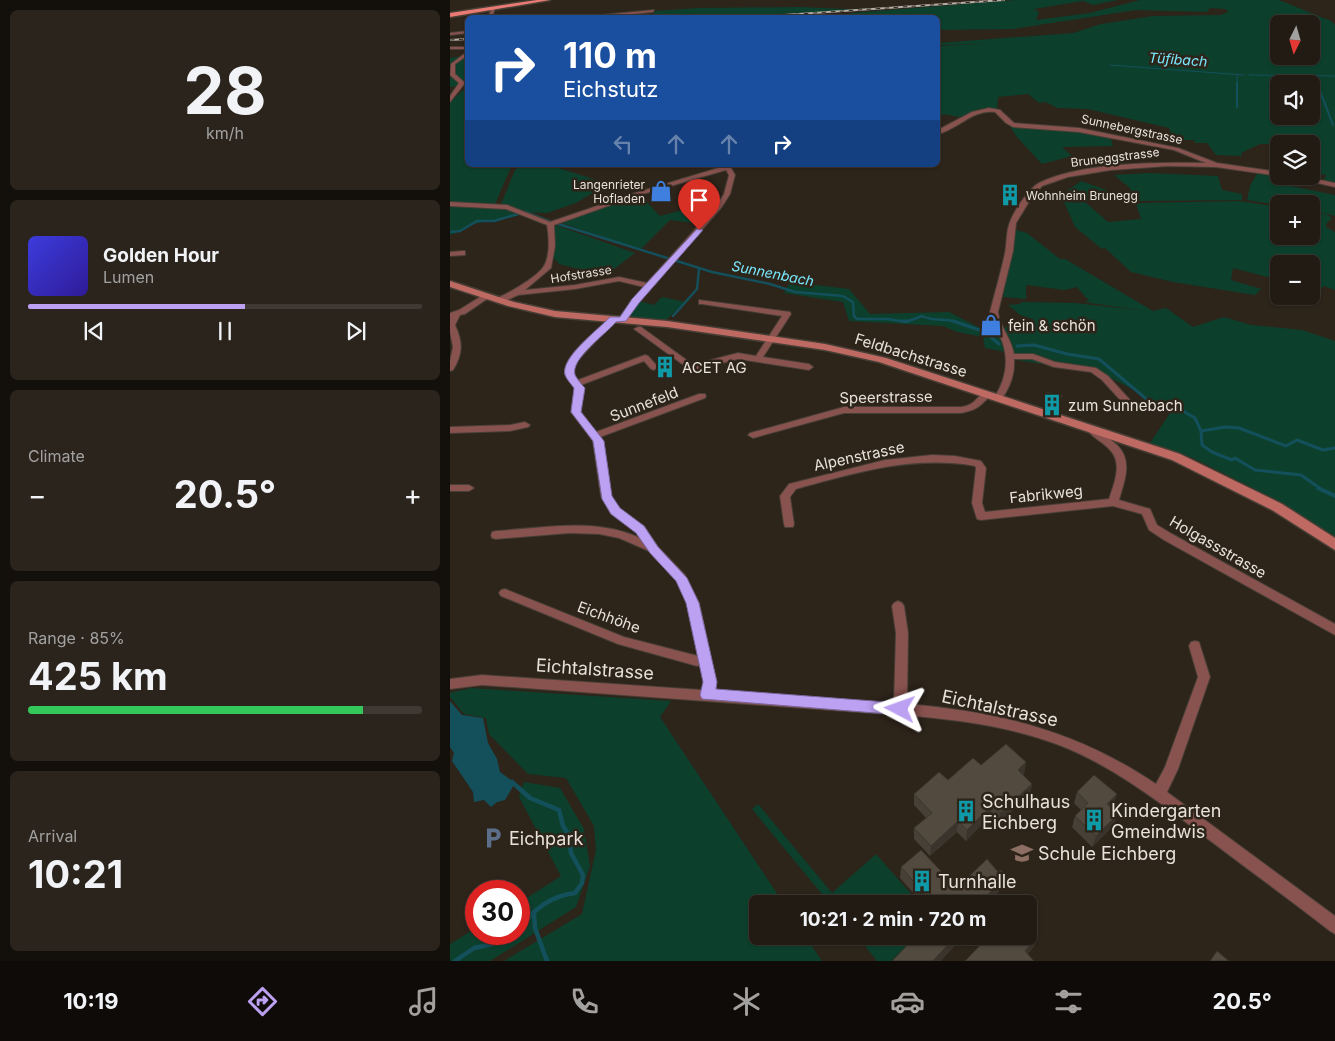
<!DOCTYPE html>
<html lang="en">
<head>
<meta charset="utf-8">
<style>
  :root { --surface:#221b14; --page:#2a241d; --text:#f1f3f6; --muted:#a2a1a0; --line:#3f3934; --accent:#bca0f2 }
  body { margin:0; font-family:Inter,sans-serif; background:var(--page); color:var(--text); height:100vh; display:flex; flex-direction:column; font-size:19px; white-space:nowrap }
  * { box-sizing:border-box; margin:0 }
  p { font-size:16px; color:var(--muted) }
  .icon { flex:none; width:28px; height:28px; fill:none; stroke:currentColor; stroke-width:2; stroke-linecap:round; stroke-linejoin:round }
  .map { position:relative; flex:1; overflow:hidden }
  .details { display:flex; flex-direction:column; gap:10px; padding:10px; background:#130f0b; width:450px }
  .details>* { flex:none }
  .banner { position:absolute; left:15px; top:15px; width:475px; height:152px; border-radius:8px; box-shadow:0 1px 4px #0004,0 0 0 1px var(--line); background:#1a4fa0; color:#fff; overflow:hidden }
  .needle { width:32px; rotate:185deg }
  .controls { position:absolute; left:820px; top:15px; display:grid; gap:10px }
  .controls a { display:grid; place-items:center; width:50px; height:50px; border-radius:8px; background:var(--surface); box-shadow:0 1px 4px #0004,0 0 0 1px var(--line); font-size:25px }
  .speed { position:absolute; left:15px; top:880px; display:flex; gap:10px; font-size:25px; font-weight:700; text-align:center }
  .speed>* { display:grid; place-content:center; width:65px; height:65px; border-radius:50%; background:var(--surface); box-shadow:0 1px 4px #0004,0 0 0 1px var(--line); line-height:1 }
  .speed .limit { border:8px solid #d22; background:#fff; color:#111 }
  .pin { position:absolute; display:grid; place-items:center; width:42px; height:42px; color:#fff; margin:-51px -21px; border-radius:50% 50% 50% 0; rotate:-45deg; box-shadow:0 0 5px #0007 }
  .pin .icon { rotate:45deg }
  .me { position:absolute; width:55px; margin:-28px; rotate:274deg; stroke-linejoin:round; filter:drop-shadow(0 0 4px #0008) }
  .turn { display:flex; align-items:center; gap:18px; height:105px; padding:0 15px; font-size:22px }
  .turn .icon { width:65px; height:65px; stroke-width:2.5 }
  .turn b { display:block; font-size:35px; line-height:42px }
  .lanes { display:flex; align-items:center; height:48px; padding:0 15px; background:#0003; justify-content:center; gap:25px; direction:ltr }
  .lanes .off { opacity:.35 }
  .big { font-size:38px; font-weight:700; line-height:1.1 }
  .details .card { flex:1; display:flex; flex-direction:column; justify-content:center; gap:8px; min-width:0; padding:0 18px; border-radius:8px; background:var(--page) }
  .details .dial { align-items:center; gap:0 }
  .dial b { font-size:65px; line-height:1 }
  .song { display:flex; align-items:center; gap:15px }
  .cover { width:60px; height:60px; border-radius:8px; background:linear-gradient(135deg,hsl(240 70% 55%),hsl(250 70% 35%)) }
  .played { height:5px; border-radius:2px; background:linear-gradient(90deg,var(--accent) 55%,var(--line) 55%) }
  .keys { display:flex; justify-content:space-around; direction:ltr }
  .heat { display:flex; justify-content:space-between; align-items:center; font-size:28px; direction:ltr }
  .charge { height:8px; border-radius:4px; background:linear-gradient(90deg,#34c759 85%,var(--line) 0) }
  .trip { position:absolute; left:299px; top:895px; width:288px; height:50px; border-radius:8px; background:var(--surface); box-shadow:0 1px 4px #0004,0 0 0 1px var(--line); font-weight:700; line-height:50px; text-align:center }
  .menu { display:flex; height:80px; justify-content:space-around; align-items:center; background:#0e0b08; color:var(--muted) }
  .menu .icon { width:35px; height:35px }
  .menu .on { color:var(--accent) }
  .menu b { font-size:22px; color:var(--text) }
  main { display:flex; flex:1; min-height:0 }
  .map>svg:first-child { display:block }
  .green { fill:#0c402d; fill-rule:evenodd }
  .water { fill:#13505b }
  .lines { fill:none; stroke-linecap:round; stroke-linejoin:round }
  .stream-far5 { stroke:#13505b; stroke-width:1 }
  .stream-far4 { stroke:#13505b; stroke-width:2 }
  .stream-far3 { stroke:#13505b; stroke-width:2.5 }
  .stream-far2 { stroke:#13505b; stroke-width:3 }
  .stream-far1 { stroke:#13505b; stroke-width:4 }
  .stream { stroke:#13505b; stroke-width:4.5 }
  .street-casing { stroke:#473f35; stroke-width:2 }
  .secondary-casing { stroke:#473f35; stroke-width:3 }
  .primary-casing { stroke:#473f35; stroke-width:3 }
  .street { fill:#88524e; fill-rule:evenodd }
  .secondary { fill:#bf6963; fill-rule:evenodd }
  .primary { fill:#ea7b74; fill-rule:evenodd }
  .rail-casing { stroke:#b8b1aa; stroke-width:2 }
  .rail { stroke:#2d241a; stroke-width:1; stroke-dasharray:4.5; stroke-linecap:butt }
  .wall { fill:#474036 }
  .shaded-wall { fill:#3a342c }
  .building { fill:#534a3f; stroke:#3a342c }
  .route { fill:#bca0f2; stroke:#7a689d }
  .labels { text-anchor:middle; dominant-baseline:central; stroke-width:5; stroke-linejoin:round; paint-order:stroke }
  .far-street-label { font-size:12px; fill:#e8e2db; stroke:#2d241a }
  .far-poi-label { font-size:12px; fill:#e8e2db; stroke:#2d241a; text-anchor:end }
  .far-water-label { font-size:14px; font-style:italic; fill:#78e8fd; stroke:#2d241a }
  .poi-label { font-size:15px; fill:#e8e2db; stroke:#2d241a; text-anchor:start }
  .street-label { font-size:15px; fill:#e8e2db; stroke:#2d241a }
  .near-street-label { font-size:18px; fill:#e8e2db; stroke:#2d241a }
  .near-poi-label { font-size:18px; fill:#e8e2db; stroke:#2d241a; text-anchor:start }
</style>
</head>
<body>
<main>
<section class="details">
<div class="card dial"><b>28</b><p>km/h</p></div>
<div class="card">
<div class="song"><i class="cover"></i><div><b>Golden Hour</b><p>Lumen</p></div></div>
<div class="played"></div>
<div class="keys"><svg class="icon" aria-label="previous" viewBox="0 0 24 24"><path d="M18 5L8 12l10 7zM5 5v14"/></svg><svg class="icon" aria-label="pause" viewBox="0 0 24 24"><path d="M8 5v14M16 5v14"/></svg><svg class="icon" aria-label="next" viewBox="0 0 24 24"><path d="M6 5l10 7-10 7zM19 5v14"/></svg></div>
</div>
<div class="card"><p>Climate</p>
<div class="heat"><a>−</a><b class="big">20.5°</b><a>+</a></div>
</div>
<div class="card"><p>Range · 85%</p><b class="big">425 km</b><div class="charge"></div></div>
<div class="card"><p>Arrival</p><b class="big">10:21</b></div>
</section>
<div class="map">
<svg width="885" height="961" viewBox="0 0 885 961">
  <rect width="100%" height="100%" fill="#2d241a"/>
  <g class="green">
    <path d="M566,0H668L643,5L633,1L584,9L589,12L586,20L640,13L690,0H829L881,21L885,25V185L873,182L876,175L861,172V144H810L791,153L792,156L766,155L757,143H745L744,140H724L719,128L638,109L607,108L596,102L589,103L578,94L548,97L547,110L534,111L515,118L493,114L488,120V46L536,44L488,45V43L623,33L651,24L703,16L771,15L778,12L776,9L760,8L757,12L686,10L563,29L488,30V18H393L401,13ZM829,24H861V56H829ZM829,84H861V116H829Z"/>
    <polygon points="350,7 415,10 266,17 178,17 203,15 205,11 249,8"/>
    <polygon points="12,56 17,57 17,85 0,87 0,58"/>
    <polygon points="17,87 17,146 14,148 17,149 18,165 62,165 45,204 0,203 0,102"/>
    <polygon points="558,123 607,127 660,136 663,146 612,147 622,156 592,164 566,136"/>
    <polygon points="72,165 99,165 168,187 144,192 126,203 97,213 76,212 53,205 51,204 65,170"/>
    <polygon points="808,172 832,176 830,184 885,195 885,216 861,210 861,204 829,205 797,200 800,186"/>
    <polygon points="699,173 768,176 772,190 792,194 792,200 684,201 680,188 664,175"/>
    <polygon points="631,181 659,191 635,202 658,222 691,219 686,204 689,203 790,201 829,207 829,236 861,236 861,212 876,214 882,218 876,224 876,227 885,232 885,290 874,286 869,291 861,289 861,264 829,264 829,280 783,268 781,280 811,289 805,295 723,282 681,272 655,248 652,249 625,227 615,204 606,199"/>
    <polygon points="190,195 210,216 240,208 255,220 252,224 220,220 190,250 109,222"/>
    <path d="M0,204L47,207L68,212L70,215C54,220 37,220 22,225C14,228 9,233 0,235Z"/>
    <polygon points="105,225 185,253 155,276 109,264 104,258"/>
    <polygon points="566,230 577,233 610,259 615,259 703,311 716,308 743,327 774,317 801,325 852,330 885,341 885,536 827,500 743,458 700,443 722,410 655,375 561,359 551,330 559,325 579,328 583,319 570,315 558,305 570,304 571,302 625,303 696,311 633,302 639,301 627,287 615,290 576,285 576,299 553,297"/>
    <polygon points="340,282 399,289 420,314 499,312 532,329 547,330 556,352 535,348 533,337 507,332 493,326 399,321 393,302 334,293"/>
    <polygon points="212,297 235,302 215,321 183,317 180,314 189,301 204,305"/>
    <polygon points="21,688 221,701 210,717 334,904 308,904 308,936 355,936 372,961 54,961 132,914 146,850 144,826 116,778 78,774 39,734 36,718 14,714 0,697 0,693"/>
    <polygon points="74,782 110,788 134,829 140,866 126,907 40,961 0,961 0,944 26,928 26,934 69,934 69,903 111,876 69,797"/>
    <polygon points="308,804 382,893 426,854 470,904 380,904 302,809"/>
    <polygon points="407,936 467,936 441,961 427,961"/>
  </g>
  <polygon class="water" points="0,701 12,715 33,718 38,743 47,759 50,772 65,783 55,800 47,802 41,807 34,800 24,802 23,792 2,761 4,753 0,747"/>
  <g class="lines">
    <g class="stream-far5">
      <polyline points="660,65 794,75"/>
      <polyline points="787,74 787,84"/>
      <polyline points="799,75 885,76"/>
      <polyline points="865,77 868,84"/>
    </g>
    <g class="stream-far4">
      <polyline points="787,83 787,107"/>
      <polyline points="867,83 883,125"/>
    </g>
    <g class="stream-far3">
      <polyline points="76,212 101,222"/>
      <path d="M105,223L262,272L320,284L345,292L393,296L403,302L404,316L407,319H438L456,322L472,316C484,322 494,318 507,322"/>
      <polyline points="0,232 10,231 27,221 44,221 71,213"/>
      <polyline points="223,316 247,289 249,269"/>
    </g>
    <g class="stream-far2">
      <polyline points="450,321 459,321"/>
      <polyline points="503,321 535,332 549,344"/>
      <polyline points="567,346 584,345 617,354 649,359 701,403 726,407 745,418 751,431 752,445 762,452 782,460 785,458 805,470 851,475 871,489"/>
      <polyline points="751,431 775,427 789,428 836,446 847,440 873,450 885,448"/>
    </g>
    <polyline class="stream-far1" points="868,488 885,496"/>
    <g class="stream">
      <path d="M62,782L80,798L109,810L113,826L119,835L121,853L133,875L132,883L125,893C101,896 82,910 69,930"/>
      <polyline points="84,914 85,928 97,961"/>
      <polyline points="5,961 24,948 61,940 67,934"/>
    </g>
    <g class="street-casing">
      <g id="street">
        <polygon points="42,7 45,8 42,18 38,18"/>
        <polygon points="204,10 203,12 142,18 119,18"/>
        <polygon points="18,31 18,33 0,35 0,33"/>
        <rect x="0" y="47" width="18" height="2"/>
        <polygon points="18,51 18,55 5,64 5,74 15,83 0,102 0,96 9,83 0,75 1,64"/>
        <path d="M539,108L550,110L564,123L629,128L728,148L767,163L829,172V176L766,167L718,166L661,170L618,177L592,186L582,197L566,223L563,251L548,312C549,325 561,338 564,354H583L605,362L646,368L658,376L680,400L682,402L680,404H674L652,380L641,372L604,367L582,359H564C565,375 560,387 551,400H545L544,398C557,378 560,356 549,334C546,326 540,321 540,312C545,292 551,272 555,253C557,243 556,231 560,222C564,211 579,188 589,183C631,162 709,162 756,163L724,150L629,132L563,127L556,123L545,112C523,109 508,129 488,134V130L522,112Z"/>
        <path d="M288,165L281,168L285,175L280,194L271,208L188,303L175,321H172L168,319L194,287L169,281L125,289L68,295L53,302H47V298C59,293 90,276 95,264C100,253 99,237 97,225L56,209L0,206V202L57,205L100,222L182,194L275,166ZM276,170L279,175L274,194L266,206L197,283L169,277L125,285L75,290L101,268L105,246L104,225L186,196Z"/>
        <polygon points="837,176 851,176 885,183 885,187"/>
        <polygon points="12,251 15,251 15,255 0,256 0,252"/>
        <path d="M33,295H36L40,297L15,314L10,315L5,325C13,342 13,354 3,370L0,371V361L3,347L0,332V313L9,310Z"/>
        <polygon points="249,300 340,312 341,314 313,357 359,364 363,367 359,370 288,359 245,370 239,369 184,329 188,327 191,327 242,364 245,364 288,353 306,356 332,316 252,304 249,304"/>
        <path d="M160,317H166L167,319L127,361C124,368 122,374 128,380L195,355L198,356L208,367L204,370L201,369L194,361L131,385L133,388L131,412L146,432L249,394H255L256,396L255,398L150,437L153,441L161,496L169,508L194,526L208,547L235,575L249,603L266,682L264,691L444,703L446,633L442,606L444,603L448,601L452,603L454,606L458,633L457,704C551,712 627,731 706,784L715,767L748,677L739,646L741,642L745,641L749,642L760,677L728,769L717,792L885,916V934L880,931C841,900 801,872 762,842C714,806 666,767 609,745C558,726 504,719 450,715L32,685L0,689V679L32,675L252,690L254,682L250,665L247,666L168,644L51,596L49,593L51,590L55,589L174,637L248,656L237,603L227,581L199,551L169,538L149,534L120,533L46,539L42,538L41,535L42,532L46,531C94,528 145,517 190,538L186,532L161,514L151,496L143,441L121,412L125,388C122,384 117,380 116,375C110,356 149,331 160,317Z"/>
        <path d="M536,392L539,393L540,395L539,397C528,408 526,410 511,413H394L303,438L298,435L300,433L394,407H511C526,405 525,397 536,392Z"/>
        <polygon points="75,422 80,425 78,427 60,431 0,433 0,427 60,425"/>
        <path d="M642,427L645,428C652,434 661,439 668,446C683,462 674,482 669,500L700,509L707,525L722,534L885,624V635L714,540L699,530L692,514L663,506L531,520L527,519L522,503L526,468L525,466C463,455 405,473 346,489L340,497L344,524L343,527H335L334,524L330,496L339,484L435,460L482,455L505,456L531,461L536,468L532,503L535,512L659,499C664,484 673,463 660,450C654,443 645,439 639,432L637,430Z"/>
        <polygon points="0,485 19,485 24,488 19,491 0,491"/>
      </g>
    </g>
    <g class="secondary-casing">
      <polygon id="secondary" points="0,281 64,302 105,311 217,321 375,344 436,358 730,454 832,504 885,538 885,550 822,510 722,460 429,362 375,350 217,327 105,317 58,306 0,287"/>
    </g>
    <g class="primary-casing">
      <polygon id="primary" points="87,0 100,0 0,17 0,13"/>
    </g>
    <use href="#street" class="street"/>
    <use href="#secondary" class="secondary"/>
    <use href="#primary" class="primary"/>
    <g class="rail-casing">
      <g id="rail">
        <polyline points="291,18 554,0"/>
        <polyline points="0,40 18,39"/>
      </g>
    </g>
    <use href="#rail" class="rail"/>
  </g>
  <g class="wall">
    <polygon points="612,395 608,411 593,407 594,400"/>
    <polygon points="576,762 574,774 573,775 582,784 580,795 548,824 540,816 516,841 507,832 480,856 464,839 464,828 476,818 464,805 464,794 498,780 531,765"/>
    <polygon points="627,792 667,794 663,805 661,807 664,825 642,847 622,827 625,816 631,810 624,803"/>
    <polygon points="451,867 507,888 548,872 556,877 553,887 537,904 473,904 450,878"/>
  </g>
  <g class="shaded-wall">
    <polygon points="576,762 574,774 566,782 568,770"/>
    <polygon points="582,784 580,795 548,824 550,813"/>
    <polygon points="667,794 663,805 654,815 657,804"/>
    <polygon points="542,805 540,816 516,841 517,830"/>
    <polygon points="668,814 664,825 642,847 646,836"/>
    <polygon points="508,821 507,832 480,856 481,846"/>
    <polygon points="556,877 553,887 537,904 532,904 532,900"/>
    <polygon points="506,936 514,936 491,961 483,961"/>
    <polygon points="587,938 584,947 572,960 575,951"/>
  </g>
  <g class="building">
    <polygon points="596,392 612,395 610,403 594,400"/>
    <polygon points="556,744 576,762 568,770 582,784 550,813 542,805 517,830 508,821 481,846 464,828 482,813 464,794 489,772 498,780 523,758 531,765"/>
    <polygon points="644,775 667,794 657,804 668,814 646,836 625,816 638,803 627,792"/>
    <polygon points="471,850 507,888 537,859 548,872 551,870 556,877 532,900 536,904 483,904 451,867"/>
    <polygon points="578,928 587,938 575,951 584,961 515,961 539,936 578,936"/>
    <polygon points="466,936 506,936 483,961 443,961 443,960"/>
    <polygon points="767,951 779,961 760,961"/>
  </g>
  <path class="route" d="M247,229L253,230L189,303L176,321L166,322C156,334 120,359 125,375C127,379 132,385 135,388L131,412L154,441L162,496L170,508L194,526L208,547L237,578L249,603L267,682L266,689L450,703L455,704L457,709L455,714L450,715L252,699L250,695L253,682L236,603L226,581L200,553L186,533L161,514L152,499L143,441L121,412L124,388C122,385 117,380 115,375C110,358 149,329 160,317H170L182,299Z"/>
  <defs>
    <g id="shop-bare" transform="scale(1.725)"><path d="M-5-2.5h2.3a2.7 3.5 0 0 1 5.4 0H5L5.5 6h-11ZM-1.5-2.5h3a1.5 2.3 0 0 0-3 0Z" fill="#3f7fe0" stroke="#2d241a" stroke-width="2.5" paint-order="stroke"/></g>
    <g id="building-bare" transform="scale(1.725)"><path d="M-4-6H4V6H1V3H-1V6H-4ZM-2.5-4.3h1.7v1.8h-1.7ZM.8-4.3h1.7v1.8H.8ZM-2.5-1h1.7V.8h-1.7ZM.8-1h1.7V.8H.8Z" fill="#0f9aa8" stroke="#2d241a" stroke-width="2.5" paint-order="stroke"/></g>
    <g id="parking-bare" transform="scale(1.725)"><path d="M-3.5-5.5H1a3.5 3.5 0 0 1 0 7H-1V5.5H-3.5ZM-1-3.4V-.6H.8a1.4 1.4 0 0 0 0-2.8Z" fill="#5c6f8a" stroke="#2d241a" stroke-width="2.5" paint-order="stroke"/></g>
    <g id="school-bare" transform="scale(1.725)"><path d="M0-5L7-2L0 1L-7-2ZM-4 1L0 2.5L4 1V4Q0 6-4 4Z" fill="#8d6e63" stroke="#2d241a" stroke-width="2.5" paint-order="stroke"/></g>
  </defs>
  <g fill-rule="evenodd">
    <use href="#shop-bare" x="211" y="191"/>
    <use href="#building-bare" x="560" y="195"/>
    <use href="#shop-bare" x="541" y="325"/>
    <use href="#building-bare" x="215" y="367"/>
    <use href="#building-bare" x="602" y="405"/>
    <use href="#building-bare" x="516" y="811"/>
    <use href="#building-bare" x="644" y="820"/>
    <use href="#parking-bare" x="43" y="838"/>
    <use href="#school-bare" x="572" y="853"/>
    <use href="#building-bare" x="472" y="881"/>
  </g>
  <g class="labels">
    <g class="far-street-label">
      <text transform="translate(682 129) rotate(12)">Sunnebergstrasse</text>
      <text transform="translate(665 157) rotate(-7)">Bruneggstrasse</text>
      <text transform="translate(131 274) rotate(-9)">Hofstrasse</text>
    </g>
    <g class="far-poi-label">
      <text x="195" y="184">Langenrieter<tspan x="195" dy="14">Hofladen</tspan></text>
      <text x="576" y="195" text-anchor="start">Wohnheim Brunegg</text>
    </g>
    <g class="far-water-label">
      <text transform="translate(728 59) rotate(4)">Tüfibach</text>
      <text transform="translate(323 273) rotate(11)">Sunnenbach</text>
    </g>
    <g class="poi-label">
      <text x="558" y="325">fein &amp; schön</text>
      <text x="232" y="367">ACET AG</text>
      <text x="618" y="405">zum Sunnebach</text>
    </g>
    <g class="street-label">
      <text transform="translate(461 355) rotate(17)">Feldbachstrasse</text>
      <text transform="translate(436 397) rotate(-1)">Speerstrasse</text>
      <text transform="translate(194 404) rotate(-21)">Sunnefeld</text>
      <text transform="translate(409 456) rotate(-12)">Alpenstrasse</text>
      <text transform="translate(596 494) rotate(-6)">Fabrikweg</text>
      <text transform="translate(768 547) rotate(30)">Holgassstrasse</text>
      <text transform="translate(159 617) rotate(20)">Eichhöhe</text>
    </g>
    <g class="near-street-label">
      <text transform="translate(145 669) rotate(4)">Eichtalstrasse</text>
      <text transform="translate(550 708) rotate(12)">Eichtalstrasse</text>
    </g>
    <g class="near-poi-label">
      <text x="532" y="801">Schulhaus<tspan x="532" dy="21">Eichberg</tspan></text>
      <text x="661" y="810">Kindergarten<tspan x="661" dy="21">Gmeindwis</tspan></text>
      <text x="59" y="838">Eichpark</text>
      <text x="588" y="853">Schule Eichberg</text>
      <text x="488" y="881">Turnhalle</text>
    </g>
  </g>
</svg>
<div class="controls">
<a><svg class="needle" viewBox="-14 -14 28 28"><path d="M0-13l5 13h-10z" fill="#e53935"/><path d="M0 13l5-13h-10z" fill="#a2a1a0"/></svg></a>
<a><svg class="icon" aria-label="sound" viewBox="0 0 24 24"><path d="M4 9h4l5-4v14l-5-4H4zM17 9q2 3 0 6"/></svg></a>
<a><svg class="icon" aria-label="layers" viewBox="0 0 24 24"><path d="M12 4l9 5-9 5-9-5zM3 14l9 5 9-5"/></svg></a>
<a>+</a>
<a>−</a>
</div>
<div class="speed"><div class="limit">30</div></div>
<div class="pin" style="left:249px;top:230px;background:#d93025"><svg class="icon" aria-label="arrive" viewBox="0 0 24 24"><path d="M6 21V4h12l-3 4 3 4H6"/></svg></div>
<svg class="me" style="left:450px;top:709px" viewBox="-20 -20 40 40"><path d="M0-17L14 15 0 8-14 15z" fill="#bca0f2" stroke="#fff" stroke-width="4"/></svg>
<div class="trip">10:21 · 2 min · 720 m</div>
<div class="banner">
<div class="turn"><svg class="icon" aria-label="right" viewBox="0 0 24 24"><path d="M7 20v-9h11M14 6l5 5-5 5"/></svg><div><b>110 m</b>Eichstutz</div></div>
<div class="lanes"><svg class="icon off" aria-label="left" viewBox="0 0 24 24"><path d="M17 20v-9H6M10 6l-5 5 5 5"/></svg><svg class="icon off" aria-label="ahead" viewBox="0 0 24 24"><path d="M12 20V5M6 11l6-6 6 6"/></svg><svg class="icon off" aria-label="ahead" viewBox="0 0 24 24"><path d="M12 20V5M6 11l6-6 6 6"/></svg><svg class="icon" aria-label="right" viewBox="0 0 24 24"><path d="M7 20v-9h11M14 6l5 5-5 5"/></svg></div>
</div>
</div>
</main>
<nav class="menu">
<b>10:19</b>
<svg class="icon on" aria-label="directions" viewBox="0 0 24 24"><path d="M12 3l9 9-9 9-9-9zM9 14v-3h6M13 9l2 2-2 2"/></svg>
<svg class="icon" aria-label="music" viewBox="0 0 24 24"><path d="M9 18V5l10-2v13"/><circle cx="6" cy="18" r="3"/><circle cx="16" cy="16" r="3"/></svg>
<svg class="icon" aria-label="phone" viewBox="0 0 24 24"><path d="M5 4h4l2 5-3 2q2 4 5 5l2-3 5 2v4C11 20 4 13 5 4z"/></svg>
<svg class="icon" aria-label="climate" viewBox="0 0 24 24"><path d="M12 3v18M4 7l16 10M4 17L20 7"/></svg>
<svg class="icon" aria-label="car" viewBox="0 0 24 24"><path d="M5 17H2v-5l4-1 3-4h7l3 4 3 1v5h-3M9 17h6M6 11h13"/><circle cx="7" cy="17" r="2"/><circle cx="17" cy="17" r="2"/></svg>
<svg class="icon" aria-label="filters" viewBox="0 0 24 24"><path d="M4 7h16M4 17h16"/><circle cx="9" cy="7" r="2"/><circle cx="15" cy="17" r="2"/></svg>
<b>20.5°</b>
</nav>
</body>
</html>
